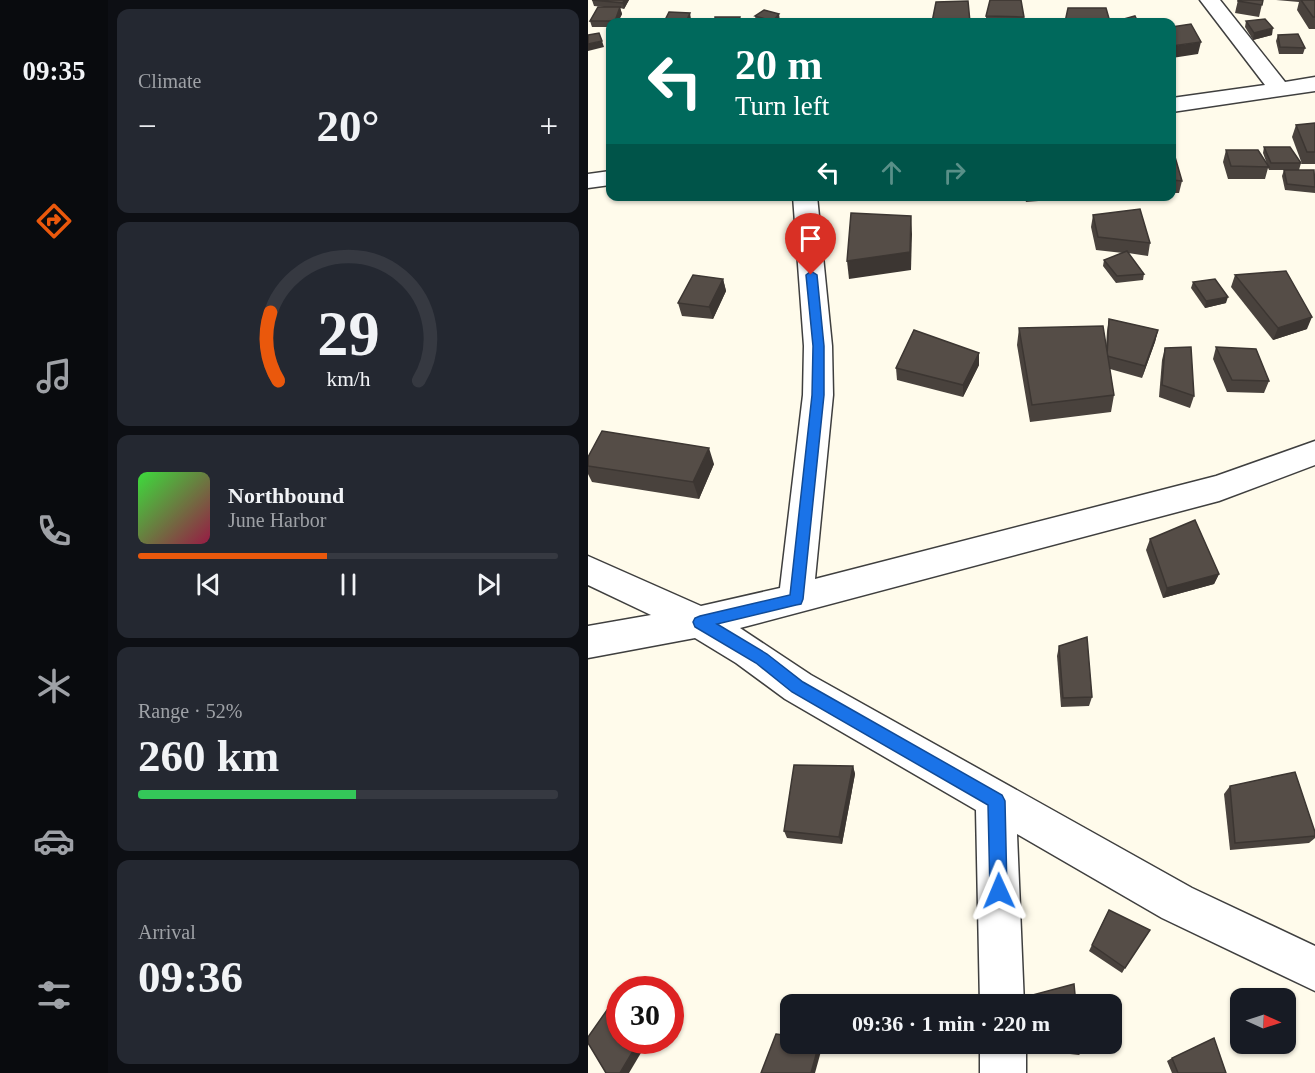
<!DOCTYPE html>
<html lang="en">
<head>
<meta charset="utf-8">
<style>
  :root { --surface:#171b24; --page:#242831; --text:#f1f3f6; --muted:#9ea1a6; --line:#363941; --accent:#ea580c }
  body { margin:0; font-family:Georgia,serif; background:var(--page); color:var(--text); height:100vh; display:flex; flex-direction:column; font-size:22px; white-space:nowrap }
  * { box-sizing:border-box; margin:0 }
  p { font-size:20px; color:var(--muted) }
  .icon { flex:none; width:33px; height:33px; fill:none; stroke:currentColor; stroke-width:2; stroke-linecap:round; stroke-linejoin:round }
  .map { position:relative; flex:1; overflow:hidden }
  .drawer { display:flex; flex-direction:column; gap:9px; padding:9px; background:#0d0f14; width:480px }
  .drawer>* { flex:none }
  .guide { position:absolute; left:18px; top:18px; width:570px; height:183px; border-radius:12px; box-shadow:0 2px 4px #0004; background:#00695c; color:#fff; overflow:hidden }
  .needle { width:39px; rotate:93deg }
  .fabs { position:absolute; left:642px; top:988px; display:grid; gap:12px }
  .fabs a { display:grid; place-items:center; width:66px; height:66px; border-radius:12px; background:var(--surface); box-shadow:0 2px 4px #0004; font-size:30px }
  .speed { position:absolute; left:18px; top:976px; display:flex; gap:12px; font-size:30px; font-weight:700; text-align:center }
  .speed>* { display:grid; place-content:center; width:78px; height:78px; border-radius:50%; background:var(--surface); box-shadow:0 2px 4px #0004; line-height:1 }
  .speed .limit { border:9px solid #d22; background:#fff; color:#111 }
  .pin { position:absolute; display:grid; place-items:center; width:51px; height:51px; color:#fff; margin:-62px -26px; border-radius:50% 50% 50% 0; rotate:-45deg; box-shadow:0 0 6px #0007 }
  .pin .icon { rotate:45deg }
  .me { position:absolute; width:66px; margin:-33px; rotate:359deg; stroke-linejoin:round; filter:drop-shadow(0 0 4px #0008) }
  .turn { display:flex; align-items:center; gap:21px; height:126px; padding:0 30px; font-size:27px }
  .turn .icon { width:78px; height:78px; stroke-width:2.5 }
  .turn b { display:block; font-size:42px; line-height:51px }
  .lanes { display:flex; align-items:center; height:57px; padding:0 30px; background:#0003; justify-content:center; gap:30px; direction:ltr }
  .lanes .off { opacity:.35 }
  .big { font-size:45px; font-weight:600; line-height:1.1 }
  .drawer .widget { flex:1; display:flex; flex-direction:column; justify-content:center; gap:9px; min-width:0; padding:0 21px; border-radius:12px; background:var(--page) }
  .drawer .dial { align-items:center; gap:0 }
  .dial svg { height:156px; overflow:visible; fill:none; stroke:var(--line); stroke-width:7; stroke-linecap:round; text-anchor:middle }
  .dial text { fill:var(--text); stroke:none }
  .song { display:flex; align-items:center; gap:18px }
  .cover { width:72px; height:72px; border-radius:9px; background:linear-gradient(135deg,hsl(120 70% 55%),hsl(340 70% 35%)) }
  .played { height:6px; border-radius:3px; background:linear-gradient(90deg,var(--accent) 45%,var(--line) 45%) }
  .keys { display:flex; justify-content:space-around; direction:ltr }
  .heat { display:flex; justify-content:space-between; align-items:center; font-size:33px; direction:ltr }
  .charge { height:9px; border-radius:4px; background:linear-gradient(90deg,#34c759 52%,var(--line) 0) }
  .trip { position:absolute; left:192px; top:994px; width:342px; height:60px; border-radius:12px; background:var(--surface); box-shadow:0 2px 4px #0004; font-weight:600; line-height:60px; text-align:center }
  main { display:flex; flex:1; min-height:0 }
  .tab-bar { display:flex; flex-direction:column; width:108px; justify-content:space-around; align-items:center; background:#090b0e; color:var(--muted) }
  .tab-bar .icon { width:42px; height:42px }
  .tab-bar .current { color:var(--accent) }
  .tab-bar b { font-size:27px; color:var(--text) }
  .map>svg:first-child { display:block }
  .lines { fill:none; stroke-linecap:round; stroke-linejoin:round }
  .minor-casing { stroke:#3f3f3f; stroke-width:3 }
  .minor { fill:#fff; fill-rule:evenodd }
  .wall { fill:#49423d }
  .shaded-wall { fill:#3c3632 }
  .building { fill:#554d47; stroke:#3c3632; stroke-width:1.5 }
  .route { fill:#1a73e8; stroke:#114b97; stroke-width:1.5 }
</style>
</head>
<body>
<main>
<nav class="tab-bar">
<b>09:35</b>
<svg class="icon current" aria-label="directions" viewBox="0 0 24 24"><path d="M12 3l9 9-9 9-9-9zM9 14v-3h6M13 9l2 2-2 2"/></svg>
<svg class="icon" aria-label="music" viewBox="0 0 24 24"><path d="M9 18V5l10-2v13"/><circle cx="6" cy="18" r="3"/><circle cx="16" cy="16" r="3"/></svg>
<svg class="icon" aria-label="phone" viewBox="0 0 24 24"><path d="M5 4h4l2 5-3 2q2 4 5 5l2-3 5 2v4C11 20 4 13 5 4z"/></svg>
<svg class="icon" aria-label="climate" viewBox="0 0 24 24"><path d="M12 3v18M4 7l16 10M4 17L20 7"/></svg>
<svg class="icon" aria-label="car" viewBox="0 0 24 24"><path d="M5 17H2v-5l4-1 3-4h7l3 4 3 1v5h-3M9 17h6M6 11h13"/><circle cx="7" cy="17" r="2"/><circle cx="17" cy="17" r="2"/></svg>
<svg class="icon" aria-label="filters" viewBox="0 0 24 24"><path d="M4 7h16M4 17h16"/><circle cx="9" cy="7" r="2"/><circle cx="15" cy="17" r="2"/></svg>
</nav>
<section class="drawer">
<div class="widget"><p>Climate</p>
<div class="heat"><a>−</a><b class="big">20°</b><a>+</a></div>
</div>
<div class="widget dial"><svg viewBox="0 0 100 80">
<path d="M14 69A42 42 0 1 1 86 69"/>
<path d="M14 69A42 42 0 0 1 10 34" stroke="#ea580c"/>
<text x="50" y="56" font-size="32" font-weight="700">29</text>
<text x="50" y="72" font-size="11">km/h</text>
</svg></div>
<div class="widget">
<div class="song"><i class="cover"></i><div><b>Northbound</b><p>June Harbor</p></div></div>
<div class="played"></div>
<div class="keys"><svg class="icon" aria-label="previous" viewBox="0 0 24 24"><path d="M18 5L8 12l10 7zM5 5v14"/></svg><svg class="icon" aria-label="pause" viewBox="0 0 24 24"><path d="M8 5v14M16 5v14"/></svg><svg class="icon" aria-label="next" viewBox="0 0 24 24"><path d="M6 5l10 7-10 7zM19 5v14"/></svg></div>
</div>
<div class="widget"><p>Range · 52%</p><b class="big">260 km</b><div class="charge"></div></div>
<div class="widget"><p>Arrival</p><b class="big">09:36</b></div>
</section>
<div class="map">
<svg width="727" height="1073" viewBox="0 0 727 1073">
  <rect width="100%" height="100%" fill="#fffbeb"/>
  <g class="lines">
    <g class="minor-casing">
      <g id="minor">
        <polygon points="612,0 632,0 697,82 727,77 727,91 584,112 584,98 677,85"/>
        <polygon points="22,171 22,185 0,188 0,174"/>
        <polygon points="205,196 229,196 244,346 245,395 227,579 628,476 727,441 727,465 631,501 152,628 223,675 604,888 727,946 727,991 574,918 429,834 436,1005 392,1005 388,810 197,699 148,663 107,638 0,658 0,626 63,615 0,585 0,556 113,606 192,588 215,395 216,346"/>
        <rect x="392" y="1044" width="46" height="29"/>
      </g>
    </g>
    <use href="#minor" class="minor"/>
  </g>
  <g class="wall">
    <polygon points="4,0 41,0 36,9 32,8 34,14 30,22 22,22 22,27 4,27 2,21 16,7 6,6"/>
    <polygon points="650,0 675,0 671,17 647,13"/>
    <polygon points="688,0 727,0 727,29 721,29 709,10 711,2"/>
    <polygon points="167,16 192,21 190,22 168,22"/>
    <polygon points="398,16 436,17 435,22 398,22"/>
    <polygon points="658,21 684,35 665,40 657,27"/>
    <polygon points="690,35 717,48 715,54 691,54 688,41"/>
    <polygon points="727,123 727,164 714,164 704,137 708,125"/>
    <polygon points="676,147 713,163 711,170 681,170 680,168 677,179 640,179 635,162 638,150 679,164 675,153"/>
    <polygon points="584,150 594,181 591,193 584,193"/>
    <polygon points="696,170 727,174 727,193 697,190 694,176"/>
    <polygon points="436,196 513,196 438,202"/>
    <polygon points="505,215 562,243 560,256 540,253 556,274 555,280 528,283 515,266 516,260 535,253 508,250 503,227"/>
    <polygon points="647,275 719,329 685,340 643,287"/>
    <polygon points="135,279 138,291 125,319 94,316 90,303"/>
    <polygon points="605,282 638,303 617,308 603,288"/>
    <polygon points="521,319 570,330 567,342 554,378 522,369 526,395 523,412 442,422 429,345 431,328 518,347 519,331"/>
    <polygon points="628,347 681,381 676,393 639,392 625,359"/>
    <polygon points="577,348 606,396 602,408 571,397 574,360"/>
    <polygon points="391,353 391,365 375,397 309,380 308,368"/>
    <polygon points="0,457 126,464 111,499 4,482 0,474"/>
    <polygon points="562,539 631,574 626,584 575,598 558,550"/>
    <polygon points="471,646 504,697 501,706 473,707 469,656"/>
    <polygon points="265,766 267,774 254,844 199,838 196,831"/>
    <polygon points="642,786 727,832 727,838 721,843 642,850 636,794"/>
    <polygon points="521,910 537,968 534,973 501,951"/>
    <polygon points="437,1044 493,1044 494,1052 491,1055 437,1049"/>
    <polygon points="584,1058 638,1073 584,1073 579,1061"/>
  </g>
  <g class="shaded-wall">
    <polygon points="36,0 41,0 36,9 35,3"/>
    <polygon points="32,7 34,14 30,22 27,22 27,21"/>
    <polygon points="102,13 103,19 102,22 98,22"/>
    <polygon points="191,14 192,21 190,22 186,22 185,21"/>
    <polygon points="685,28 684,35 665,40 666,33"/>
    <polygon points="14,41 16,47 0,51 0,44"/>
    <polygon points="613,42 610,54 584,58 584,46"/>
    <polygon points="323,216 324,234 323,270 261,279 259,261"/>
    <polygon points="135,279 138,291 125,319 121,307"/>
    <polygon points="640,297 638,303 617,308 618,301"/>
    <polygon points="724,317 719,329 685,340 690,328"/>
    <polygon points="570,330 567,342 554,378 557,366"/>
    <polygon points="391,353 391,365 375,397 375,385"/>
    <polygon points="121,448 126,464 111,499 105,482"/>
    <polygon points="631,574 626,584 575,598 579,588"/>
    <polygon points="265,766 267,774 254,844 251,837"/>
    <polygon points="51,1041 60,1041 41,1073 32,1073"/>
    <polygon points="231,1044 235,1044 227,1073 223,1073"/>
  </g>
  <g class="building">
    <polygon points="4,0 36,0 35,3"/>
    <polygon points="402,0 433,0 436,17 398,16"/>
    <polygon points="650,0 675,0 674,5 650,1"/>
    <polygon points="713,0 727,0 727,17 725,17"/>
    <polygon points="380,1 382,22 344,22 348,2"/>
    <polygon points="10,7 32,7 27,21 2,21"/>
    <polygon points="480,8 518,8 522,22 477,22"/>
    <polygon points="176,10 191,14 185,21 167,16"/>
    <polygon points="81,12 102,13 98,22 76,22"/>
    <polygon points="547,16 550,22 532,22 532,20"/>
    <polygon points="127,17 152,17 151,22 127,22"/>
    <polygon points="677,19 685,28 666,33 658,21"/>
    <polygon points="603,24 613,42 584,46 584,27"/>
    <polygon points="11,33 14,41 0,44 0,35"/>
    <polygon points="710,34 717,48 692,47 690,35"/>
    <polygon points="727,123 727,152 719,152 708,125"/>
    <polygon points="676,147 702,147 713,163 683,163"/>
    <polygon points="584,150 585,150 594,181 584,180"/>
    <polygon points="638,150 670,150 681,167 643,166"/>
    <polygon points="696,170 726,170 727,187 699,184"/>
    <polygon points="552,209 562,243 510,237 505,215"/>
    <polygon points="263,213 323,216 322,252 259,261"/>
    <polygon points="539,251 556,274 529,276 516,260"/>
    <polygon points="698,271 724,317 690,328 647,275"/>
    <polygon points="105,275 135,279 121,307 90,303"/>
    <polygon points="627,279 640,297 618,301 605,282"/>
    <polygon points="521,319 570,330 557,366 519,356"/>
    <polygon points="515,326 526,395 444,405 431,328"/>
    <polygon points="326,330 391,353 375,385 308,368"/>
    <polygon points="603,347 606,396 574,385 577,348"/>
    <polygon points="628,347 668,349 681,381 644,380"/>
    <polygon points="14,431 121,448 105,482 0,466 0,457"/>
    <polygon points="607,520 631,574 579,588 562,539"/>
    <polygon points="499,637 504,697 475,698 471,646"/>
    <polygon points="206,765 265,766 251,837 196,831"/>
    <polygon points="707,772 727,832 727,836 647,843 642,786"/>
    <polygon points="521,910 562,930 537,968 504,945"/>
    <polygon points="486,984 488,1005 438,1005 437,997"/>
    <polygon points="31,993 32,1041 51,1041 32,1073 18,1073 0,1043 0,1037"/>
    <polygon points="188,1034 202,1036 202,1044 231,1044 223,1073 173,1073"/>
    <polygon points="626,1038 638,1073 590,1073 584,1058"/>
    <polygon points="439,1044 493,1044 494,1052 439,1046"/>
  </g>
  <polygon class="route" points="223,271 229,275 236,346 236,395 215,599 213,604 208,605 129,624 179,654 215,682 414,795 417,801 419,891 417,898 411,900 405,898 402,891 400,805 204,692 168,663 107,627 105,622 107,618 112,616 202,595 224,395 225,346 218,275"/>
</svg>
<div class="fabs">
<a><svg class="needle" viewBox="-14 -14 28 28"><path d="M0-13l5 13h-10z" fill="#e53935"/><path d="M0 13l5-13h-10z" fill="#9ea1a6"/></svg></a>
</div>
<div class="speed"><div class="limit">30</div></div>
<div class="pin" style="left:223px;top:275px;background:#d93025"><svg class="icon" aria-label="arrive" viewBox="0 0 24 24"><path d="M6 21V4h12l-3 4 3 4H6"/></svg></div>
<svg class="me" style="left:411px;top:891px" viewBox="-20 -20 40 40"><path d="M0-17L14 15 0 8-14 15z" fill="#1a73e8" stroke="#fff" stroke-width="4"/></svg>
<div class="trip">09:36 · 1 min · 220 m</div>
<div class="guide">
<div class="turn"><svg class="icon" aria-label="left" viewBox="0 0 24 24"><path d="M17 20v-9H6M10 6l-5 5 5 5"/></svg><div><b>20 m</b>Turn left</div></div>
<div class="lanes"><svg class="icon" aria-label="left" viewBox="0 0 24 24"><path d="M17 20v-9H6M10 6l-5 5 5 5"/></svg><svg class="icon off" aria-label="ahead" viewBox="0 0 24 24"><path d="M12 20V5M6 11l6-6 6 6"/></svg><svg class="icon off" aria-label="right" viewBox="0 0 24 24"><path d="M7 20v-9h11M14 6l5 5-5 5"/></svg></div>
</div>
</div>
</main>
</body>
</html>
